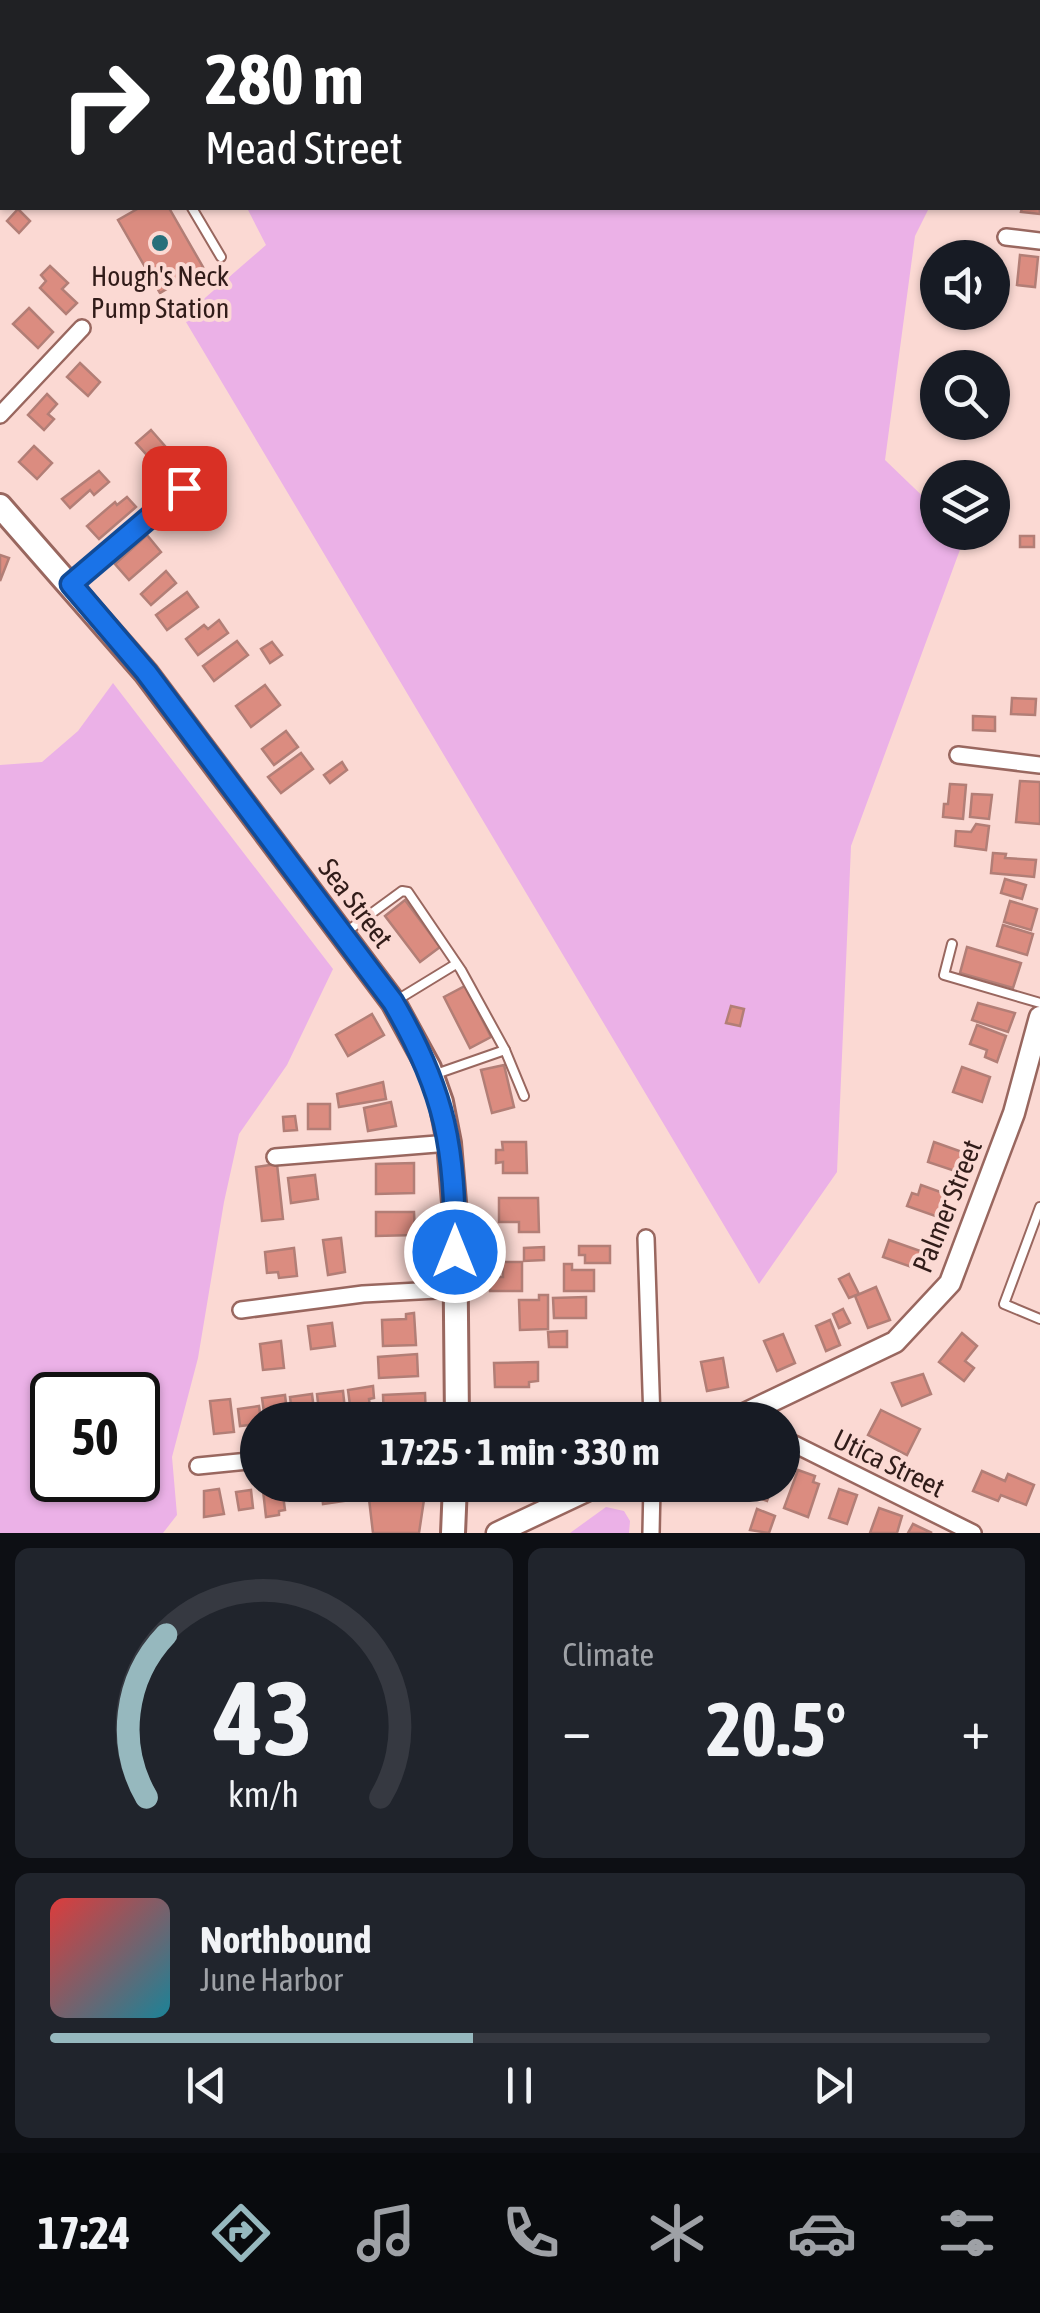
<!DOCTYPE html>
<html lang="en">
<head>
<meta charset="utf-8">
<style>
  :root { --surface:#171b24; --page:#20242c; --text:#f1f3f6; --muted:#9ea1a6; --line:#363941; --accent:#96b8be }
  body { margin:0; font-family:"Asap Condensed",sans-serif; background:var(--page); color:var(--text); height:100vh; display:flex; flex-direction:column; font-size:38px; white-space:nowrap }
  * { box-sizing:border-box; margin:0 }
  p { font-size:32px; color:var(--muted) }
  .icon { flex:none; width:55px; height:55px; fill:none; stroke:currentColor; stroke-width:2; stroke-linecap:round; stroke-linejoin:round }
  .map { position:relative; height:1533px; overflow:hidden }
  .details { display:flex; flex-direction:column; gap:15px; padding:15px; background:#0d0f14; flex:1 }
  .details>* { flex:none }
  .guide { position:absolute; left:0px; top:0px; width:1040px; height:210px; box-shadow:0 2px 8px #0004; background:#202124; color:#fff; overflow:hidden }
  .tools { position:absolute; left:920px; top:240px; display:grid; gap:20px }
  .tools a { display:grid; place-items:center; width:90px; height:90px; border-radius:50%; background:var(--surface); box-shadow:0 2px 8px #0004; font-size:50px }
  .speed { position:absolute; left:30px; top:1372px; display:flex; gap:20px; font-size:50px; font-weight:700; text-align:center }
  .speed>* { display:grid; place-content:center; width:130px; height:130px; border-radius:50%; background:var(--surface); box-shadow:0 2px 8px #0004; line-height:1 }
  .speed .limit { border:5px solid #111; border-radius:15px; background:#fff; color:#111 }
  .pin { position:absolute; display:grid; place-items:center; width:85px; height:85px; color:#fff; margin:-42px; border-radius:20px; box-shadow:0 5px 15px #0006 }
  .me { position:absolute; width:110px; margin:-55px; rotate:0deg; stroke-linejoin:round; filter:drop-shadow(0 0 8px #0008) }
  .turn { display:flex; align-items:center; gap:35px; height:210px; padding:0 40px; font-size:45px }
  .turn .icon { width:130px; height:130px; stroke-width:2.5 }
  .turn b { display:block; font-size:70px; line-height:85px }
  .big { font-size:75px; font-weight:700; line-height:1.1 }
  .details .card { flex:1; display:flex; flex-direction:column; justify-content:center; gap:15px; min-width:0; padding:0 35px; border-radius:15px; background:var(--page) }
  .details .dial { align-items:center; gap:0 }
  .dial svg { height:260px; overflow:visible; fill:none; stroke:var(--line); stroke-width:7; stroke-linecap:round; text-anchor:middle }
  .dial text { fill:var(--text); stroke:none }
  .song { display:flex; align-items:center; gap:30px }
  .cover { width:120px; height:120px; border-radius:15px; background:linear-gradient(135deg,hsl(0 70% 55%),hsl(190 70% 35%)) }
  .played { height:10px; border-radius:5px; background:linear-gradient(90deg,var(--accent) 45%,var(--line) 45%) }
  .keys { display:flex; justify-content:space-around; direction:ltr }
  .heat { display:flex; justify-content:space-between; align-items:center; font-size:55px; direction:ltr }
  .details .tiles { flex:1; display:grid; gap:15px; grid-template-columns:1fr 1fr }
  .card:last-child { grid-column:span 2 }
  .trip { position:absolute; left:240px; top:1402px; width:560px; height:100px; border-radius:50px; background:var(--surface); box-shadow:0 2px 8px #0004; font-weight:700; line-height:100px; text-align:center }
  .dock { display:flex; height:160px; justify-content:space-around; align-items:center; background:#090b0e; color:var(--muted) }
  .dock .icon { width:70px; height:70px }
  .dock .selected { color:var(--accent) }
  .dock b { font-size:45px; color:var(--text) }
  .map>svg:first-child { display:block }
  .green { fill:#ebb1e7; fill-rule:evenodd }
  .building { fill:#db8c80; stroke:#b27e76; stroke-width:2.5 }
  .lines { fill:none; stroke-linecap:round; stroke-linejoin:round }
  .service-casing { stroke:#99675f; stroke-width:12 }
  .minor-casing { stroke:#99675f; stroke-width:20 }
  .tertiary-casing { stroke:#99675f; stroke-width:25 }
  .secondary-casing { stroke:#99675f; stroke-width:28 }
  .service { stroke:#fff; stroke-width:8 }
  .minor { stroke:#fff; stroke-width:15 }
  .tertiary { stroke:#fff; stroke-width:20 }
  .secondary { stroke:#fff; stroke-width:22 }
  .route-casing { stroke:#114b97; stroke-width:25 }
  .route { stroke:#1a73e8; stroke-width:18 }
  .poi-dot { fill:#276f7a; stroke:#fbd9d3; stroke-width:4 }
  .labels { text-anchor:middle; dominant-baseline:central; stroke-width:8; stroke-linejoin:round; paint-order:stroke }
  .poi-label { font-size:28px; fill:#311c19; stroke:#fbd9d3 }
  .street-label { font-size:28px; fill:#311c19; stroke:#fbd9d3 }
</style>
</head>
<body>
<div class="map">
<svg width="1040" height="1533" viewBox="0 0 1040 1533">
  <rect width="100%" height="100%" fill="#fbd9d3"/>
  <g class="green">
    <polygon points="6,0 1029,0 1031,1 8,2"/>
    <polygon points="247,208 929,208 915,236 885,460 937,510 938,532 961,533 965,536 851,846 837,1172 759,1284 183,317 266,245"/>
    <path d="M113,683L333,969L287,1065L239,1134L224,1202L198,1358L172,1457L177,1515L163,1533H0V765L42,762L78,731ZM52,1395H138V1480H52Z"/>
    <polygon points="606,1507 624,1511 630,1521 629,1533 570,1533"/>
  </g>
  <g class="building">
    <polygon points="1038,187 1040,214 1021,212 1022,208 1038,208"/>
    <polygon points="139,208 169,208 203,267 160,293 118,220"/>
    <polygon points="18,209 30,221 19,233 7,221"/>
    <polygon points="1020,255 1038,257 1035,287 1017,285"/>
    <polygon points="50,266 68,283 62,289 77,303 66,314 40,288 46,281 41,275"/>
    <polygon points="29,308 53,332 38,348 13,324"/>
    <polygon points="80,363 100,382 88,396 67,377"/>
    <polygon points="47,394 57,404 48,414 54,419 44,430 28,415"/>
    <polygon points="151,430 172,454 167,458 175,467 165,475 136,443"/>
    <polygon points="34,446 52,463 37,479 19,462"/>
    <polygon points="99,471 109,482 94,495 90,490 70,508 62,499"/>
    <polygon points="127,497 136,507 99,539 87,526 115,502 117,505"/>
    <polygon points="147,535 161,552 129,580 115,564"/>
    <rect x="1020" y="536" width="14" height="11"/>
    <polygon points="0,555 9,558 0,581"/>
    <polygon points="166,571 176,583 151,605 141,594"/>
    <polygon points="187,592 198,607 167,630 156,615"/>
    <polygon points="219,620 228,633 198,655 186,639 204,625 208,629"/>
    <polygon points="237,641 248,655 214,681 203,666"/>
    <polygon points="272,642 282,655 270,663 261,649"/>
    <polygon points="265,685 280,705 251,727 236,706"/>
    <polygon points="1012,698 1036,699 1035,715 1011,714"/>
    <polygon points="973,716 995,717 995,731 973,730"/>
    <polygon points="286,731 298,747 274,765 262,749"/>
    <polygon points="301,753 313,769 281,793 268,777"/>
    <polygon points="342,762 347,770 330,783 324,775"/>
    <polygon points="1020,781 1040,782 1040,824 1016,822"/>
    <polygon points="950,784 966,785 963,819 943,817 944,804 948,804"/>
    <polygon points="972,794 992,795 989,819 970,817"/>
    <polygon points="976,824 989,826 986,850 955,846 956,831 971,832"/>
    <polygon points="993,853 1006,854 1005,858 1036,860 1034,877 991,873"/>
    <polygon points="1005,879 1026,885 1022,899 1001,893"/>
    <polygon points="405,900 440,947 420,962 385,916"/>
    <polygon points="1010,901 1037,909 1031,930 1004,922"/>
    <polygon points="1003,925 1033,934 1027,955 997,946"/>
    <polygon points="967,947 1021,963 1013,988 960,973"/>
    <polygon points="465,986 491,1037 470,1048 444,997"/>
    <polygon points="978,1003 1015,1013 1008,1032 972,1020"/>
    <polygon points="731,1006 744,1009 740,1026 726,1023"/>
    <polygon points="372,1014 384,1035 348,1056 336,1035"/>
    <polygon points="977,1025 1006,1036 997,1062 985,1057 987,1050 970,1044"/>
    <polygon points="504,1065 514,1107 492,1113 481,1070"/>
    <polygon points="962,1067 990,1077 982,1102 953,1092"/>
    <polygon points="383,1082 386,1099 339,1107 337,1094"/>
    <polygon points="391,1102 396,1126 368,1131 364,1108"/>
    <rect x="308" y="1104" width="22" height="25"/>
    <polygon points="295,1116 297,1130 284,1131 283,1117"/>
    <polygon points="502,1142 526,1142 527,1173 503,1173 503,1162 496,1163 496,1150 503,1150"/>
    <polygon points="934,1142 965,1153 958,1172 928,1162"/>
    <polygon points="414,1163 414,1193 376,1194 376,1164"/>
    <polygon points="277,1164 283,1219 262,1221 256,1167"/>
    <polygon points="315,1175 318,1199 291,1203 288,1178"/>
    <polygon points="921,1185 946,1194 938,1217 907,1206 912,1193 918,1195"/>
    <polygon points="499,1198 538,1198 539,1232 519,1232 519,1222 499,1222"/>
    <polygon points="376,1212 414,1212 415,1235 376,1236"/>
    <polygon points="341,1238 345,1272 328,1275 323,1240"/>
    <polygon points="889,1240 926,1253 920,1270 883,1257"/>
    <polygon points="579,1246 610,1246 610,1263 585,1263 585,1255 579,1255"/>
    <polygon points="544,1247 544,1260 524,1261 524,1248"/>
    <polygon points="294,1248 297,1276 279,1278 278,1272 267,1273 265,1252"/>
    <polygon points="503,1262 522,1262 522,1291 490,1291 490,1277 503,1277"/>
    <polygon points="564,1264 572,1264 572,1270 594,1270 594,1291 564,1291"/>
    <polygon points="849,1274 859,1294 849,1298 839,1279"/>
    <polygon points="876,1287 890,1320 868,1328 855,1296"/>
    <polygon points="539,1295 548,1295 548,1329 520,1330 519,1300 539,1300"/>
    <polygon points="586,1297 586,1318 554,1318 553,1298"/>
    <polygon points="843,1309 850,1323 839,1328 833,1314"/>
    <polygon points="414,1313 416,1345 383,1346 382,1320 406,1319 406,1314"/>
    <polygon points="830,1320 840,1345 826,1351 816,1326"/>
    <polygon points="332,1323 335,1346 311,1349 308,1326"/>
    <polygon points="567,1331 567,1347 549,1347 548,1332"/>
    <polygon points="962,1333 977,1346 965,1361 974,1368 964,1381 939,1362"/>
    <polygon points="783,1334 795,1363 777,1371 764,1341"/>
    <polygon points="281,1341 284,1368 263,1370 260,1344"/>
    <polygon points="417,1354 418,1376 379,1378 378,1357"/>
    <polygon points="723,1358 728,1387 707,1391 701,1362"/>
    <polygon points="538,1362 538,1381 529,1382 529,1387 495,1387 494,1363"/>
    <polygon points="923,1374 931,1394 902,1406 892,1383"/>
    <polygon points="373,1386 374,1398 369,1399 372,1420 352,1420 348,1390"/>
    <polygon points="343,1391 346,1419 320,1420 317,1394"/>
    <polygon points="425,1393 426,1420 384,1420 383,1395"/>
    <polygon points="312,1394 315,1418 293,1420 290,1397"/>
    <polygon points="285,1395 288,1420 265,1420 262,1398"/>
    <polygon points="230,1399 234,1432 214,1434 210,1401"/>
    <polygon points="259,1406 261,1420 258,1424 240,1426 238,1409"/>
    <polygon points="881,1410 920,1429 907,1455 868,1435"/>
    <polygon points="798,1470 815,1476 813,1482 819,1484 808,1517 784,1508"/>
    <polygon points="982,1471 1005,1481 1008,1474 1034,1485 1026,1505 1001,1495 998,1501 973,1491"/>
    <polygon points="321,1485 342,1485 344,1501 323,1504"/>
    <polygon points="345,1485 365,1485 366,1489 346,1492"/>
    <polygon points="747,1485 773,1485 767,1501 744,1493"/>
    <polygon points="282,1488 285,1510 279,1511 279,1515 266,1517 263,1490"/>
    <polygon points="219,1489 224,1514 204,1517 204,1491"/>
    <polygon points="839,1489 857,1495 847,1524 829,1518"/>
    <polygon points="251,1490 253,1508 239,1510 236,1492"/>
    <polygon points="425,1493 419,1533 373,1533 369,1499"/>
    <polygon points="879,1508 902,1516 897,1533 870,1533"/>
    <polygon points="757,1509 775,1516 769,1533 750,1530"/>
    <polygon points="913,1524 932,1533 908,1533"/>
  </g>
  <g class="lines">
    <g class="service-casing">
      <g id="service">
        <polyline points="0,43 2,47"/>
        <polyline points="192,208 221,257"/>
        <polyline points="346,932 402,891 408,892 461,970 505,1050"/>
        <polyline points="952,944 944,975 1040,1003"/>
        <polyline points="397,1000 456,964"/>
        <polyline points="436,1074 505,1050 524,1096"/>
        <polyline points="1040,1207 1004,1304 1040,1319"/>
      </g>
    </g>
    <g class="minor-casing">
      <g id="minor">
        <polyline points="1006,237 1040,241"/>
        <polyline points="0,415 82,328"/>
        <polyline points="71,583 184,489"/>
        <polyline points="958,755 1040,765"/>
        <polyline points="275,1157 449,1143"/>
        <polyline points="646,1238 652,1420"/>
        <polyline points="241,1310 363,1294 455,1289"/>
        <polyline points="782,1438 973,1533"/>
        <polyline points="198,1466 258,1460"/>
        <polyline points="651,1533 652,1485"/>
      </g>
    </g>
    <g class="tertiary-casing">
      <g id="tertiary">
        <polyline points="732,1420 895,1342 950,1283 1014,1113 1040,1017"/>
        <polyline points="497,1533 599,1485"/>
      </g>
    </g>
    <g class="secondary-casing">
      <g id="secondary">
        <polyline points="0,506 146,673 393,1002 429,1068 441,1102 449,1143 455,1214 457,1420"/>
        <polyline points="453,1533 455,1485"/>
      </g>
    </g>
    <use href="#service" class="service"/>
    <use href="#minor" class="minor"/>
    <use href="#tertiary" class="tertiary"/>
    <use href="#secondary" class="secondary"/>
  </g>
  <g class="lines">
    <g class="route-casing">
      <path id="route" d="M184,488L71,584L146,672L393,1002C446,1093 455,1148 455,1252"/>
    </g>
    <use href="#route" class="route"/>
  </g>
  <circle class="poi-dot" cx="160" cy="243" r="10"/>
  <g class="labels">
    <g class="poi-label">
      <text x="160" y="276">Hough's Neck<tspan x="160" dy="32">Pump Station</tspan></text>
    </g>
    <g class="street-label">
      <text transform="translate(356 903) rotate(53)">Sea Street</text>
      <text transform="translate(947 1206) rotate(-68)">Palmer Street</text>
      <text transform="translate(889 1463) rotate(26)">Utica Street</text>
    </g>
  </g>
</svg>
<div class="tools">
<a><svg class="icon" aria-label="sound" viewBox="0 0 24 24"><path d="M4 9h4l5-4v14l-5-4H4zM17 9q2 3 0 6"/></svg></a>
<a><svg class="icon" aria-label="search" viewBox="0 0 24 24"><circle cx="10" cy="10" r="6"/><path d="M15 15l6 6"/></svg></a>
<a><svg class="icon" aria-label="layers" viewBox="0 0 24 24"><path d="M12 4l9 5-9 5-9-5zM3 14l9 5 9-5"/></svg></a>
</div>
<div class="speed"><div class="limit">50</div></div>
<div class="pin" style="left:184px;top:488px;background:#d93025"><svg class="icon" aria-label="arrive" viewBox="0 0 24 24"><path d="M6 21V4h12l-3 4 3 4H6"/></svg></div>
<svg class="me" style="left:455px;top:1252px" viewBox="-20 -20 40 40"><circle r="17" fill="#1a73e8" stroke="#fff" stroke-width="3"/><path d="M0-11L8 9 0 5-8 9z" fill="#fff"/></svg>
<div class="trip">17:25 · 1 min · 330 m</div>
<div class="guide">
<div class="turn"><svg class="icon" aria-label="right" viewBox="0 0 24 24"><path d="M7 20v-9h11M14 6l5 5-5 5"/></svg><div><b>280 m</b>Mead Street</div></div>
</div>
</div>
<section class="details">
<div class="tiles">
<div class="card dial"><svg viewBox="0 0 100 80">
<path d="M14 69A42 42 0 1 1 86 69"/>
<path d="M14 69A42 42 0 0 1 20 19" stroke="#96b8be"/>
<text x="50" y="56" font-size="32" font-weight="700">43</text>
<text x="50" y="72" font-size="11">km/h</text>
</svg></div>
<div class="card"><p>Climate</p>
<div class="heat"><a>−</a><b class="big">20.5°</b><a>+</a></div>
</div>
<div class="card">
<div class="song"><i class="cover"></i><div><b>Northbound</b><p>June Harbor</p></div></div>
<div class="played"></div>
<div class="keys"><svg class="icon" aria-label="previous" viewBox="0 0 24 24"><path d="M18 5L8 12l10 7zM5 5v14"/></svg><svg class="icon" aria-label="pause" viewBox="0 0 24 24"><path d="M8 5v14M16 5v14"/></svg><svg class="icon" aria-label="next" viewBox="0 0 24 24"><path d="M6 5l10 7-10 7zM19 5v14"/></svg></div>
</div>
</div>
</section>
<nav class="dock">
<b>17:24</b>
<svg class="icon selected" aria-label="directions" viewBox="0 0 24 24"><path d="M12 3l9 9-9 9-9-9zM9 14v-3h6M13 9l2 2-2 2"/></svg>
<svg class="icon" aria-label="music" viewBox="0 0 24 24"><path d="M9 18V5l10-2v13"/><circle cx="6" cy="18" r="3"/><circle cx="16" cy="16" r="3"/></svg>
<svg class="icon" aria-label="phone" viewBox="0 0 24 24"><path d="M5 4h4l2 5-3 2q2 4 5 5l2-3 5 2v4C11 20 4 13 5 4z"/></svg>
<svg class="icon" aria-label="climate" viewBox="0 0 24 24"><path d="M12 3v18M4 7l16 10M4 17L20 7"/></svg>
<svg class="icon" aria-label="car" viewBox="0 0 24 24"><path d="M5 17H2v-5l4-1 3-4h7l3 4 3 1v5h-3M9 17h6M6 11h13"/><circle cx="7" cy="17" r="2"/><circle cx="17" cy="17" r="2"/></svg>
<svg class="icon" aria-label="filters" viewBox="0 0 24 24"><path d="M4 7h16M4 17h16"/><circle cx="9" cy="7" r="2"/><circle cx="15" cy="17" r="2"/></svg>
</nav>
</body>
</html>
